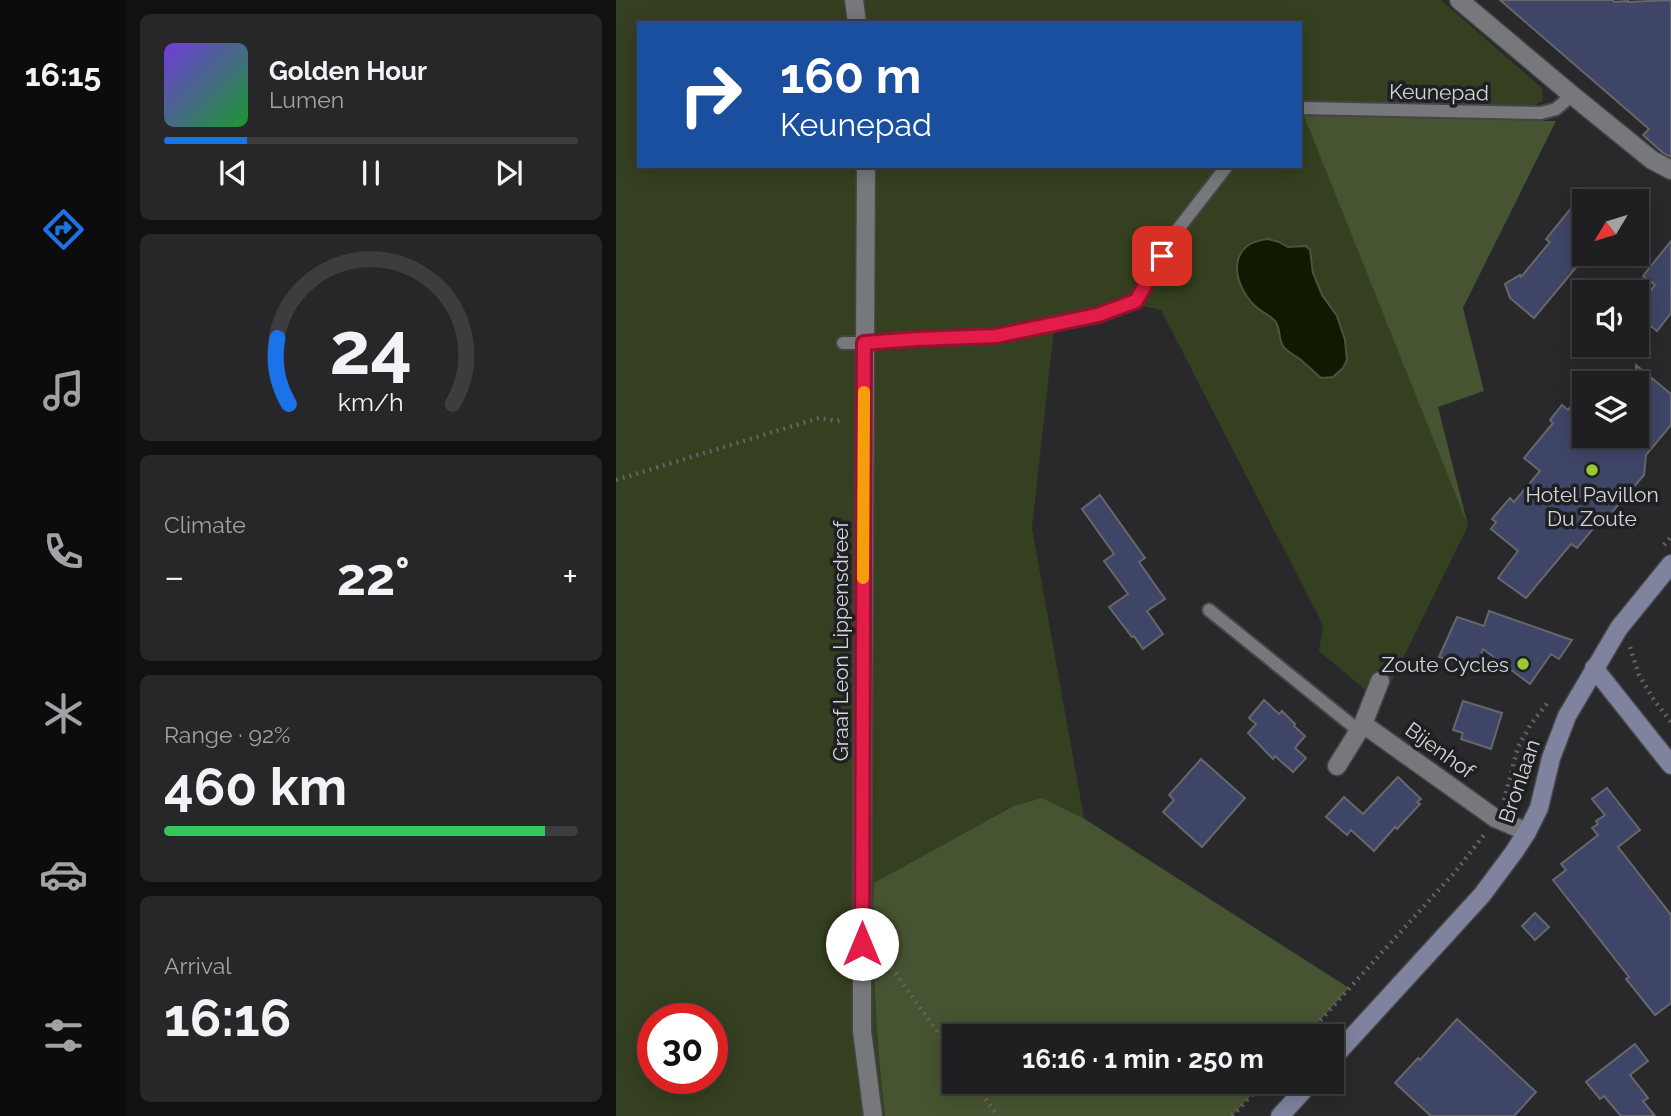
<!DOCTYPE html>
<html lang="en">
<head>
<meta charset="utf-8">
<style>
  :root { --surface:#1f1f21; --page:#27272a; --text:#f1f3f6; --muted:#a1a2a5; --line:#3c3d3f; --accent:#1a73e8 }
  body { margin:0; font-family:Raleway,sans-serif; background:var(--page); color:var(--text); height:100vh; display:flex; flex-direction:column; font-size:26px; white-space:nowrap }
  * { box-sizing:border-box; margin:0 }
  p { font-size:23px; color:var(--muted) }
  .icon { flex:none; width:38px; height:38px; fill:none; stroke:currentColor; stroke-width:2; stroke-linecap:round; stroke-linejoin:round }
  .map { position:relative; flex:1; overflow:hidden }
  .details { display:flex; flex-direction:column; gap:14px; padding:14px; background:#111112; width:490px }
  .details>* { flex:none }
  .guide { position:absolute; left:21px; top:21px; width:665px; height:147px; border-radius:0px; box-shadow:0 4px 18px #0003,0 0 0 2px var(--line); background:#1a4fa0; color:#fff; overflow:hidden }
  .needle { width:46px; rotate:232deg }
  .fabs { position:absolute; left:956px; top:189px; display:grid; gap:14px }
  .fabs a { display:grid; place-items:center; width:77px; height:77px; border-radius:0px; background:var(--surface); box-shadow:0 4px 18px #0003,0 0 0 2px var(--line); font-size:35px }
  .speed { position:absolute; left:21px; top:1003px; display:flex; gap:14px; font-size:35px; font-weight:700; text-align:center }
  .speed>* { display:grid; place-content:center; width:91px; height:91px; border-radius:50%; background:var(--surface); box-shadow:0 4px 18px #0003,0 0 0 2px var(--line); line-height:1 }
  .speed .limit { border:10px solid #d22; background:#fff; color:#111 }
  .pin { position:absolute; display:grid; place-items:center; width:60px; height:60px; color:#fff; margin:-30px; border-radius:14px; box-shadow:0 4px 10px #0006 }
  .me { position:absolute; width:77px; margin:-38px; rotate:0deg; stroke-linejoin:round; filter:drop-shadow(0 0 5px #0008) }
  .turn { display:flex; align-items:center; gap:24px; height:147px; padding:0 28px; font-size:32px }
  .turn .icon { width:91px; height:91px; stroke-width:2.5 }
  .turn b { display:block; font-size:49px; line-height:60px }
  .big { font-size:52px; font-weight:700; line-height:1.1 }
  .details .widget { flex:1; display:flex; flex-direction:column; justify-content:center; gap:10px; min-width:0; padding:0 24px; border-radius:10px; background:var(--page) }
  .details .dial { align-items:center; gap:0 }
  .dial svg { height:182px; overflow:visible; fill:none; stroke:var(--line); stroke-width:7; stroke-linecap:round; text-anchor:middle }
  .dial text { fill:var(--text); stroke:none }
  .song { display:flex; align-items:center; gap:21px }
  .cover { width:84px; height:84px; border-radius:10px; background:linear-gradient(135deg,hsl(260 70% 55%),hsl(130 70% 35%)) }
  .played { height:7px; border-radius:4px; background:linear-gradient(90deg,var(--accent) 20%,var(--line) 20%) }
  .keys { display:flex; justify-content:space-around; direction:ltr }
  .heat { display:flex; justify-content:space-between; align-items:center; font-size:38px; direction:ltr }
  .charge { height:10px; border-radius:5px; background:linear-gradient(90deg,#34c759 92%,var(--line) 0) }
  .trip { position:absolute; left:326px; top:1024px; width:402px; height:70px; border-radius:0px; background:var(--surface); box-shadow:0 4px 18px #0003,0 0 0 2px var(--line); font-weight:700; line-height:70px; text-align:center }
  main { display:flex; flex:1; min-height:0 }
  .tab-bar { display:flex; flex-direction:column; width:126px; justify-content:space-around; align-items:center; background:#0c0c0d; color:var(--muted) }
  .tab-bar .icon { width:49px; height:49px }
  .tab-bar .selected { color:var(--accent) }
  .tab-bar b { font-size:32px; color:var(--text) }
  .map>svg:first-child { display:block }
  .green { fill:#34401f; fill-rule:evenodd }
  .forest { fill:#475431 }
  .water { fill:#101a00; stroke:#4b5240; stroke-width:2 }
  .building { fill:#3f4567; stroke:#67676b; stroke-width:2 }
  .lines { fill:none; stroke-linecap:round; stroke-linejoin:round }
  .lane-casing { stroke:#454547; stroke-width:16 }
  .street-casing { stroke:#454547; stroke-width:21 }
  .secondary-casing { stroke:#454547; stroke-width:21 }
  .path { stroke:#636366; stroke-width:4.5; stroke-dasharray:2 5; stroke-linecap:butt }
  .lane { stroke:#77787c; stroke-width:12 }
  .street { stroke:#77787c; stroke-width:18 }
  .secondary { stroke:#7f839e; stroke-width:18 }
  .route-casing { stroke:#92132f; stroke-width:18 }
  .route { stroke:#e11d48; stroke-width:12 }
  .slow { stroke:#f59e0b; stroke-width:12 }
  .poi-dot { fill:#9cca32; stroke:#1f2023; stroke-width:2.5 }
  .labels { text-anchor:middle; dominant-baseline:central; stroke-width:7; stroke-linejoin:round; paint-order:stroke }
  .street-label { font-size:21px; fill:#d5d5d7; stroke:#1f2023 }
  .poi-label { font-size:21px; fill:#d5d5d7; stroke:#1f2023 }
</style>
</head>
<body>
<main>
<nav class="tab-bar">
<b>16:15</b>
<svg class="icon selected" aria-label="directions" viewBox="0 0 24 24"><path d="M12 3l9 9-9 9-9-9zM9 14v-3h6M13 9l2 2-2 2"/></svg>
<svg class="icon" aria-label="music" viewBox="0 0 24 24"><path d="M9 18V5l10-2v13"/><circle cx="6" cy="18" r="3"/><circle cx="16" cy="16" r="3"/></svg>
<svg class="icon" aria-label="phone" viewBox="0 0 24 24"><path d="M5 4h4l2 5-3 2q2 4 5 5l2-3 5 2v4C11 20 4 13 5 4z"/></svg>
<svg class="icon" aria-label="climate" viewBox="0 0 24 24"><path d="M12 3v18M4 7l16 10M4 17L20 7"/></svg>
<svg class="icon" aria-label="car" viewBox="0 0 24 24"><path d="M5 17H2v-5l4-1 3-4h7l3 4 3 1v5h-3M9 17h6M6 11h13"/><circle cx="7" cy="17" r="2"/><circle cx="17" cy="17" r="2"/></svg>
<svg class="icon" aria-label="filters" viewBox="0 0 24 24"><path d="M4 7h16M4 17h16"/><circle cx="9" cy="7" r="2"/><circle cx="15" cy="17" r="2"/></svg>
</nav>
<section class="details">
<div class="widget">
<div class="song"><i class="cover"></i><div><b>Golden Hour</b><p>Lumen</p></div></div>
<div class="played"></div>
<div class="keys"><svg class="icon" aria-label="previous" viewBox="0 0 24 24"><path d="M18 5L8 12l10 7zM5 5v14"/></svg><svg class="icon" aria-label="pause" viewBox="0 0 24 24"><path d="M8 5v14M16 5v14"/></svg><svg class="icon" aria-label="next" viewBox="0 0 24 24"><path d="M6 5l10 7-10 7zM19 5v14"/></svg></div>
</div>
<div class="widget dial"><svg viewBox="0 0 100 80">
<path d="M14 69A42 42 0 1 1 86 69"/>
<path d="M14 69A42 42 0 0 1 9 40" stroke="#1a73e8"/>
<text x="50" y="56" font-size="32" font-weight="700">24</text>
<text x="50" y="72" font-size="11">km/h</text>
</svg></div>
<div class="widget"><p>Climate</p>
<div class="heat"><a>−</a><b class="big">22°</b><a>+</a></div>
</div>
<div class="widget"><p>Range · 92%</p><b class="big">460 km</b><div class="charge"></div></div>
<div class="widget"><p>Arrival</p><b class="big">16:16</b></div>
</section>
<div class="map">
<svg width="1055" height="1116" viewBox="0 0 1055 1116">
  <rect width="100%" height="100%" fill="#29292c"/>
  <path class="green" d="M0,0H825L926,88L927,101L894,117L687,111L852,526L765,703L703,651L707,625L545,310L522,305L438,329L416,528L507,1036H338V1082L522,1116H0ZM23,23H684V166H23ZM37,1018H96V1078H37Z"/>
  <g class="forest">
    <polygon points="686,111 894,117 927,121 940,121 847,308 868,391 822,407 852,526"/>
    <path d="M426,798L467,818L733,988L690,1036H338V1082H648L616,1116H269C260,1038 256,961 258,883L398,806Z"/>
  </g>
  <path class="water" d="M652,239L663,242L672,247L690,246L694,250L697,273L706,295L721,316L729,340L731,360L727,368L717,377L705,378C698,372 692,366 685,360C680,356 671,352 667,346C662,339 665,328 659,321C653,314 643,311 637,304C615,280 612,243 652,239Z"/>
  <g class="building">
    <polygon points="884,0 997,0 998,2 1012,1 1012,2 1055,0 1055,157 1047,153 1027,135 1033,129"/>
    <polygon points="968,192 968,258 918,318 894,298 889,284 904,275 905,277 934,242 930,239"/>
    <polygon points="1055,241 1055,313 1041,331 1020,314 1020,308 1039,285 1027,276"/>
    <polygon points="1020,365 1055,394 1055,425 1030,455 1028,475 1016,489 1003,490 1002,505 989,521 986,518 961,548 955,544 910,598 882,578 902,551 875,529 880,522 876,519 894,498 898,502 924,471 908,458 937,423 934,420 946,405 952,410 968,391 968,436 1020,436"/>
    <polygon points="484,495 529,558 523,562 549,599 531,611 547,634 527,649 518,636 516,637 493,607 512,594 488,561 498,554 466,509"/>
    <polygon points="873,611 947,637 956,640 943,659 935,654 914,684 867,649 860,669 823,657 841,617 868,626"/>
    <polygon points="648,700 663,714 666,711 679,724 678,726 689,736 679,748 690,758 677,772 659,756 657,759 632,733 640,724 633,718"/>
    <polygon points="847,701 886,713 875,749 845,739 847,733 837,730"/>
    <polygon points="585,759 629,798 586,847 547,812 558,800 553,795"/>
    <polygon points="782,777 805,799 801,802 804,804 781,829 779,827 758,851 735,830 731,835 710,817 728,797 747,814"/>
    <polygon points="991,788 1024,830 1002,847 1055,915 1055,1003 1039,1015 1010,979 1013,977 937,880 950,870 945,864 982,835 976,828 982,824 980,821 989,815 976,799"/>
    <polygon points="919,913 933,927 919,940 906,926"/>
    <polygon points="841,1019 920,1092 898,1116 815,1116 779,1083 802,1058 804,1060"/>
    <polygon points="1019,1044 1032,1061 1014,1075 1032,1098 1027,1101 1039,1116 1005,1116 988,1096 984,1099 970,1082"/>
  </g>
  <g class="lines">
    <g class="lane-casing">
      <g id="lane">
        <polyline points="684,108 925,113 940,109 956,95"/>
        <polyline points="227,343 248,343 302,339 380,336 482,315 520,301 559,233 611,166"/>
        <polyline points="593,610 743,731"/>
      </g>
    </g>
    <g class="street-casing">
      <g id="street">
        <polyline points="238,0 241,23"/>
        <polyline points="843,0 956,95 1036,160 1055,170"/>
        <polyline points="250,166 246,890 246,1031 257,1116"/>
        <polyline points="747,724 879,818 911,832"/>
        <polyline points="721,766 747,724 764,681"/>
      </g>
    </g>
    <g class="secondary-casing">
      <g id="secondary">
        <polyline points="978,668 1055,765"/>
        <polyline points="716,1059 866,895 898,852 911,832 923,808 935,758 951,716 1003,628 1055,564"/>
        <polyline points="664,1116 695,1082"/>
      </g>
    </g>
    <g class="path">
      <polyline points="0,480 203,418 221,421 227,419"/>
      <polyline points="1048,545 1055,537"/>
      <polyline points="1014,647 1023,675 1038,700 1055,722"/>
      <polyline points="888,800 902,747 915,724 933,701"/>
      <polyline points="267,956 338,1055"/>
      <polyline points="690,1036 839,872 868,835"/>
      <polyline points="357,1082 382,1116"/>
      <polyline points="616,1116 648,1082"/>
    </g>
    <use href="#lane" class="lane"/>
    <use href="#street" class="street"/>
    <use href="#secondary" class="secondary"/>
  </g>
  <g class="lines">
    <g class="route-casing">
      <polyline id="route" points="246,944 248,343 302,339 380,336 482,315 520,301 546,256"/>
    </g>
    <use href="#route" class="route"/>
    <polyline class="slow" points="247,578 248,392"/>
  </g>
  <g class="poi-dot">
    <circle cx="976" cy="470" r="7"/>
    <circle cx="907" cy="664" r="7"/>
  </g>
  <g class="labels">
    <g class="street-label">
      <text transform="translate(823 92) rotate(1)">Keunepad</text>
      <text transform="translate(224 641) rotate(-90)">Graaf Leon Lippensdreef</text>
      <text transform="translate(824 750) rotate(36)">Bijenhof</text>
      <text transform="translate(903 781) rotate(-71)">Bronlaan</text>
    </g>
    <g class="poi-label">
      <text x="976" y="494">Hotel Pavillon<tspan x="976" dy="24">Du Zoute</tspan></text>
      <text x="893" y="664" text-anchor="end">Zoute Cycles</text>
    </g>
  </g>
</svg>
<div class="fabs">
<a><svg class="needle" viewBox="-14 -14 28 28"><path d="M0-13l5 13h-10z" fill="#e53935"/><path d="M0 13l5-13h-10z" fill="#a1a2a5"/></svg></a>
<a><svg class="icon" aria-label="sound" viewBox="0 0 24 24"><path d="M4 9h4l5-4v14l-5-4H4zM17 9q2 3 0 6"/></svg></a>
<a><svg class="icon" aria-label="layers" viewBox="0 0 24 24"><path d="M12 4l9 5-9 5-9-5zM3 14l9 5 9-5"/></svg></a>
</div>
<div class="speed"><div class="limit">30</div></div>
<div class="pin" style="left:546px;top:256px;background:#d93025"><svg class="icon" aria-label="arrive" viewBox="0 0 24 24"><path d="M6 21V4h12l-3 4 3 4H6"/></svg></div>
<svg class="me" style="left:246px;top:944px" viewBox="-20 -20 40 40"><circle r="19" fill="#fff"/><path d="M0-13L10 11 0 6-10 11z" fill="#e11d48"/></svg>
<div class="trip">16:16 · 1 min · 250 m</div>
<div class="guide">
<div class="turn"><svg class="icon" aria-label="right" viewBox="0 0 24 24"><path d="M7 20v-9h11M14 6l5 5-5 5"/></svg><div><b>160 m</b>Keunepad</div></div>
</div>
</div>
</main>
</body>
</html>
